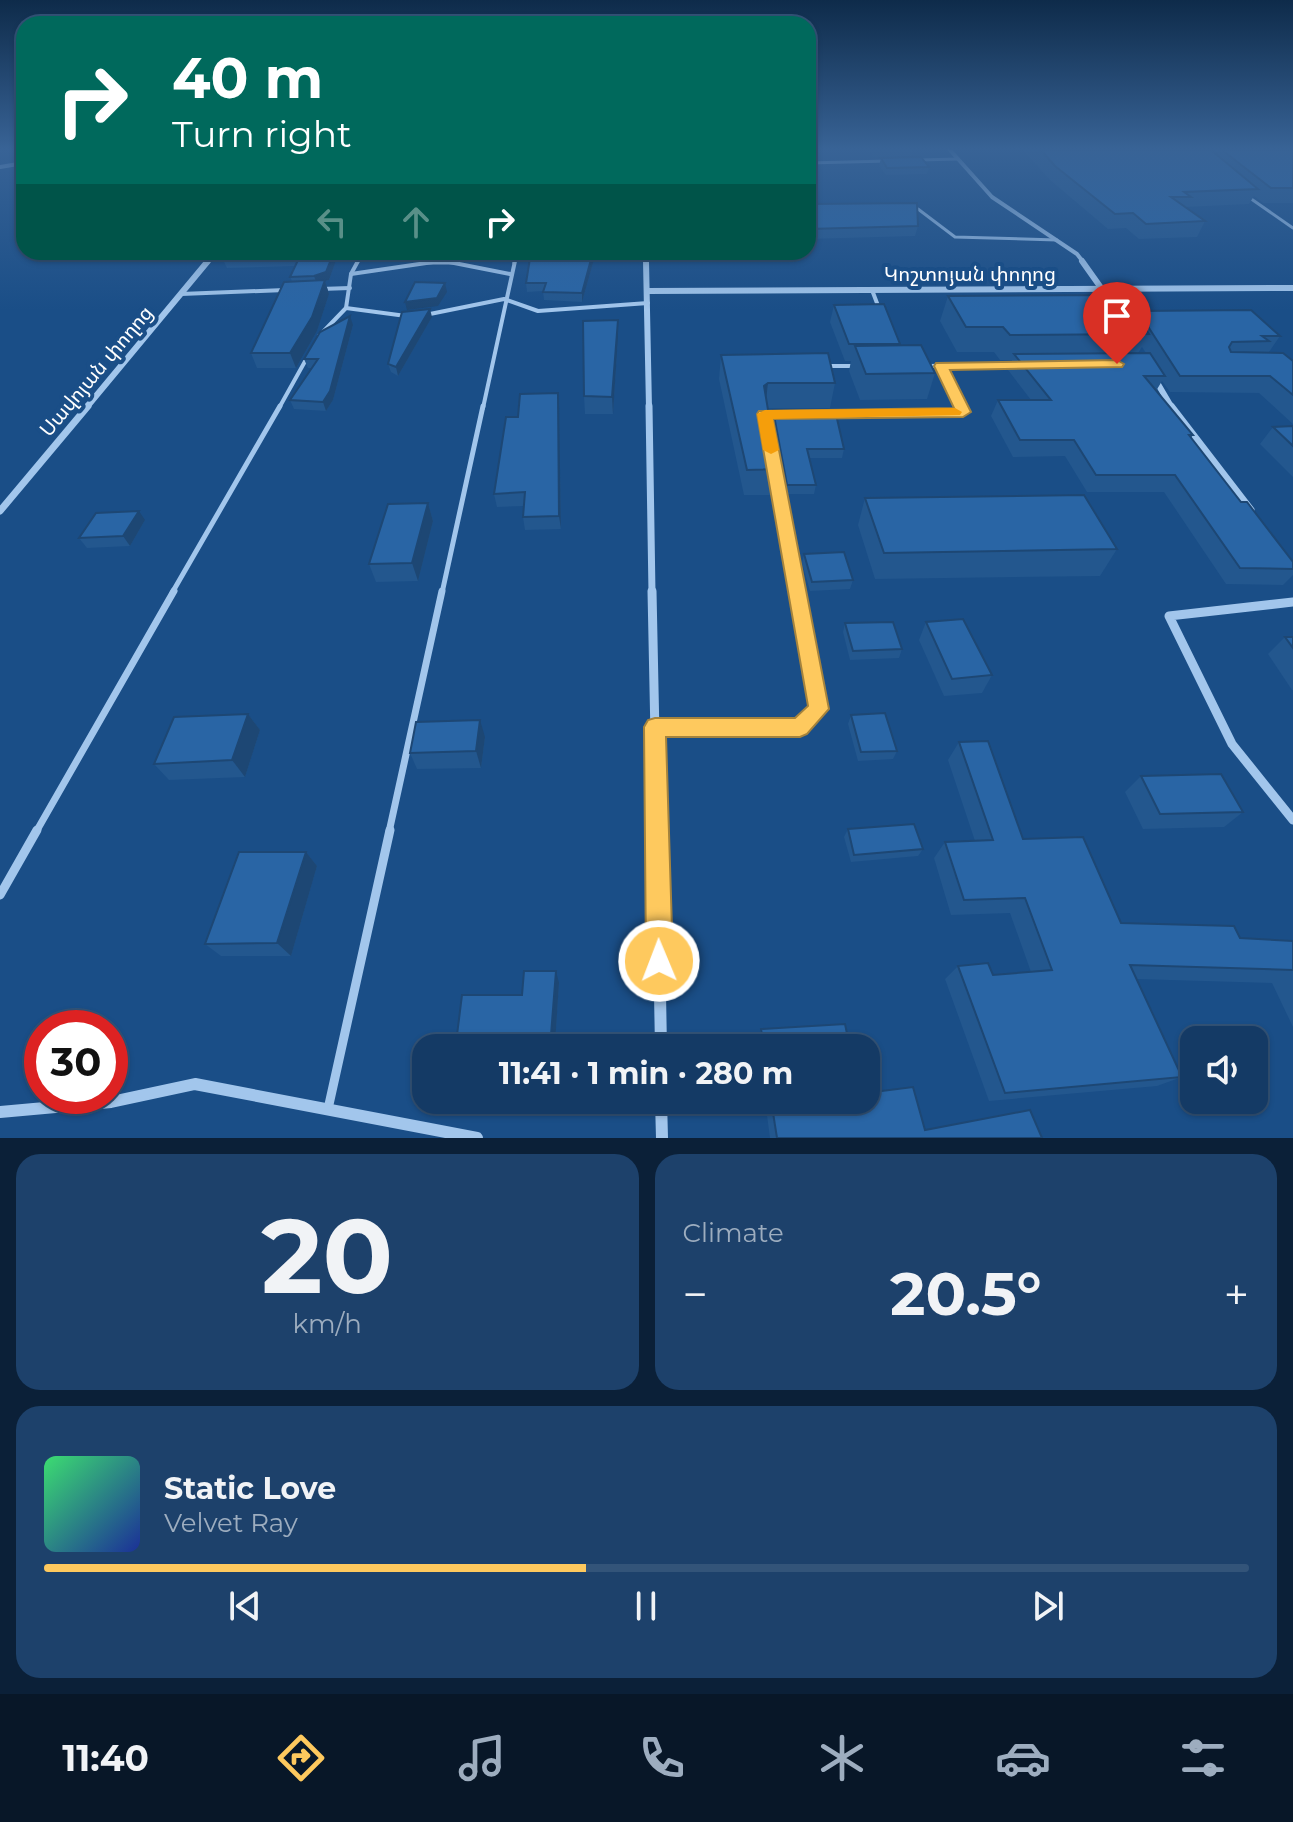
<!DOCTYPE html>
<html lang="en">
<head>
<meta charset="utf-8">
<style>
  :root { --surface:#143a65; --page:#1d416b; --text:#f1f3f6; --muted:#9dadbf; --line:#335479; --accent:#fec95e }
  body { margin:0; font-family:Montserrat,"Noto Sans Armenian",sans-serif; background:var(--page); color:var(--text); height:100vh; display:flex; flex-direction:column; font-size:30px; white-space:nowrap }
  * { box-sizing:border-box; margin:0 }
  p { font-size:26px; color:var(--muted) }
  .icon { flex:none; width:44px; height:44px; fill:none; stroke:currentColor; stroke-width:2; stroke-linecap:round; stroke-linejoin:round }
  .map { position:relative; height:1138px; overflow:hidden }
  .details { display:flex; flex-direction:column; gap:16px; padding:16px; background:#0b2038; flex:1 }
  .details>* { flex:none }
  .banner { position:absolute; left:16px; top:16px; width:800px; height:244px; border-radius:24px; box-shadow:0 2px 6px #0004,0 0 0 2px var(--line); background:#00695c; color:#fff; overflow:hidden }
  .controls { position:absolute; left:1180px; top:1026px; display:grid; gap:16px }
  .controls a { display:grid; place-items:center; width:88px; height:88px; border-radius:16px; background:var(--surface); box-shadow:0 2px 6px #0004,0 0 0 2px var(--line); font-size:40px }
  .speed { position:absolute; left:24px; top:1010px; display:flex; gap:16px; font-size:40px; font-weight:700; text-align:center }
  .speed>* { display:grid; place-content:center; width:104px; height:104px; border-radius:50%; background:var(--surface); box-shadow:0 2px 6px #0004,0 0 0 2px var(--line); line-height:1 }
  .speed .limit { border:12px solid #d22; background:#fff; color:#111 }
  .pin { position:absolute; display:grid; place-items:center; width:68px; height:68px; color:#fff; margin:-82px -34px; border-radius:50% 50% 50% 0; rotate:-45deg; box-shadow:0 0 8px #0007 }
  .pin .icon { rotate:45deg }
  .me { position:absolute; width:88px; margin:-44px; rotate:359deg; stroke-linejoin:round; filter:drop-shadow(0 0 6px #0008) }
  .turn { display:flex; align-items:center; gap:28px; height:168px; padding:0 24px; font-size:36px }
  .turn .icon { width:104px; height:104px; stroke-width:2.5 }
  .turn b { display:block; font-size:56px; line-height:68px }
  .lanes { display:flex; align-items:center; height:76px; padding:0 24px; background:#0003; justify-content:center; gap:40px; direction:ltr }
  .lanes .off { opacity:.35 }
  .big { font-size:60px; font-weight:700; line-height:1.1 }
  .details .tile { flex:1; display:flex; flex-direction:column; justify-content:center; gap:12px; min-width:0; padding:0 28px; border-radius:24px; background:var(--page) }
  .details .dial { align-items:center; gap:0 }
  .dial b { font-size:104px; line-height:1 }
  .song { display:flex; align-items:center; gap:24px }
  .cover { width:96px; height:96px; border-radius:12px; background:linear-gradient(135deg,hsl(140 70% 55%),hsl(230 70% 35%)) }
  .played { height:8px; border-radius:4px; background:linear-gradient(90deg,var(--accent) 45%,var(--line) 45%) }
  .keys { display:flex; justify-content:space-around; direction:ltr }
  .heat { display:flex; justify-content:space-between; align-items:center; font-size:44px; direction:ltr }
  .details .tiles { flex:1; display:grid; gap:16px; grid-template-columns:1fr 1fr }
  .tile:last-child { grid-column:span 2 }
  .trip { position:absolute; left:412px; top:1034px; width:468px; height:80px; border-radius:24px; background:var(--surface); box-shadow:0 2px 6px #0004,0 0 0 2px var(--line); font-weight:700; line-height:80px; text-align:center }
  .tab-bar { display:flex; height:128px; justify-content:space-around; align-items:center; background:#081728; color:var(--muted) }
  .tab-bar .icon { width:56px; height:56px }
  .tab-bar .current { color:var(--accent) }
  .tab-bar b { font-size:36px; color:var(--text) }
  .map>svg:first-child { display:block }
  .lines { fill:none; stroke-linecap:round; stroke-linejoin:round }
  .service-far4 { stroke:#a2c6ec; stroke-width:3 }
  .service-far3 { stroke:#a2c6ec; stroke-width:4 }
  .service-far2 { stroke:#a2c6ec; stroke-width:5 }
  .service-far1 { stroke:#a2c6ec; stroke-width:7 }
  .service { stroke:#a2c6ec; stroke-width:9 }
  .minor-far4 { stroke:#a2c6ec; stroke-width:4 }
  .minor-far3 { stroke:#a2c6ec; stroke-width:6 }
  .minor-far2 { stroke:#a2c6ec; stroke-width:7 }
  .minor-far1 { stroke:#a2c6ec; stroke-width:9 }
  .minor { stroke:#a2c6ec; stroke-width:12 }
  .wall { fill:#23578e; fill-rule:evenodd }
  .shaded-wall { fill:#1d4774 }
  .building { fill:#2965a5; stroke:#1d4774; stroke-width:2 }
  .route { fill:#fec95e; stroke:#a5833d; stroke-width:2 }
  .slow { fill:#f59e0b }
  .labels { text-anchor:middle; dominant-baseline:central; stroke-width:8; stroke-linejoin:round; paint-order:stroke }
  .far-street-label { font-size:20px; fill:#fff; stroke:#1a4e87 }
</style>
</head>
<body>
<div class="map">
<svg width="1293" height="1138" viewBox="0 0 1293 1138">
  <rect width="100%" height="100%" fill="#1a4e87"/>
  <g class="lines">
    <g class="service-far4">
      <polyline points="918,160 958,159"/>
      <polyline points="808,163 887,161"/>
      <polyline points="1247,196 1293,228"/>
      <polyline points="918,209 955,237 1057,240"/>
      <polyline points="357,263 364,252"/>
      <polyline points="426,263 454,263"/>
      <polyline points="514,263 517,252"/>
    </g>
    <g class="service-far3">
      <polyline points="444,261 510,274"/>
      <polyline points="351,274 440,261"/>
      <polyline points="320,289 350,288"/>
      <polyline points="872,290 880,311"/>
      <polyline points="181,294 285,290"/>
      <polyline points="346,308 406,316"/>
      <polyline points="425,315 504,299 538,311 648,303"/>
      <polyline points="319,336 346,308 351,274 358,261"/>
      <polyline points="826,366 855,366"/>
      <polyline points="926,366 1015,365"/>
      <polyline points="941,366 961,408"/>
      <polyline points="279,408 308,356"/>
      <polyline points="483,408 515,261"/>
    </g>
    <g class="service-far2">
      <polyline points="831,414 963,412 960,406"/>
      <polyline points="776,475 798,593"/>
      <polyline points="172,593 280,406"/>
      <polyline points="442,593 483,406"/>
    </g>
    <g class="service-far1">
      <polyline points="655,727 800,727 819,709 797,591"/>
      <polyline points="36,832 174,591"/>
      <polyline points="389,832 442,591"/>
    </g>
    <g class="service">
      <polyline points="0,895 37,830"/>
      <polyline points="328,1109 390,830"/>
    </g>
    <g class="minor-far4">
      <polyline points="950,150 992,197 1077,254 1084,263"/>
      <polyline points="0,167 24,163"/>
      <polyline points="646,252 646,263"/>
      <polyline points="207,263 216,252"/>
    </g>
    <g class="minor-far3">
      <polyline points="646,261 649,408"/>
      <polyline points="1082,261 1104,292"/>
      <polyline points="647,291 1293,288"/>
      <polyline points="1155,379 1172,408"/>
      <polyline points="86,408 208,261"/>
    </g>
    <g class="minor-far2">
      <polyline points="649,406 652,593"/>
      <polyline points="1171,406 1251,510"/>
      <polyline points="0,511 88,406"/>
    </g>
    <g class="minor-far1">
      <polyline points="652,591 657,832"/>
      <polyline points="1293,602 1169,616 1232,744 1293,820"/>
    </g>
    <g class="minor">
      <polyline points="657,830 661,1048"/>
      <polyline points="661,1100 662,1138"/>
      <polyline points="0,1112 111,1102 195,1084 477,1138"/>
    </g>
  </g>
  <g class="wall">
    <polygon points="869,150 913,150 911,156 873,157"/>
    <polygon points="1023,150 1293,150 1293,203 1263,203 1254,196 1249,204 1186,207 1186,208 1205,221 1197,237 1139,239 1126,228 1108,229 1050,180"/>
    <polygon points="881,158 929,167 927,174 886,175 879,166"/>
    <polygon points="808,204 918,226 915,236 808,239"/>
    <polygon points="223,252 339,252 329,280 325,281 329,294 317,331 296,368 257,368 251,353 292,281 290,277 295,266 227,268 223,260"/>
    <polygon points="531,252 594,252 595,256 582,302 544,300 543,291 527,292 526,283"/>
    <path d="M948,296L1136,315L1138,311L1280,336L1269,352L1261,353L1293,361V424L1259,393L1170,392L1162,381L1156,391L1193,435L1191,438L1241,502L1293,562V575L1283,585L1226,584L1164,492H1087L1065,456L1013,457L991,416L998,400H1031L1008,370L1012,360H1000L994,352H957L940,321ZM1142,347L1146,353H1138Z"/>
    <polygon points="834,305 900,344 900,345 935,373 927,399 860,400 849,371 851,361 845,361 830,322"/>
    <polygon points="432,317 398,376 391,372 388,364"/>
    <polygon points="618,320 618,337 613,414 585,414 584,396"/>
    <polygon points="353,325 333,400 326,411 294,409 290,400 312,368 308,368 304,359"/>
    <polygon points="721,355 835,383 830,408 768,408 778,469 774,495 744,495 719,379"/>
    <polygon points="559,406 561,529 525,530 523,517 524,506 497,507 494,494 518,417"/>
    <polygon points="773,410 844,449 842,458 810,458 816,485 814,494 785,494 772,419"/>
    <polygon points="1293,426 1293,477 1260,444 1273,427"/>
    <polygon points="865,498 1117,549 1100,576 875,579 858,525"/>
    <polygon points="428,503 433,521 418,581 376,582 369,564"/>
    <polygon points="145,520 130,546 87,548 79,538"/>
    <polygon points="804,554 853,580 850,589 810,591 802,563"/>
    <polygon points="926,622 992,675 982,693 944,696 919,640"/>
    <polygon points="845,623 902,649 899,658 850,660 843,632"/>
    <polygon points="1285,637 1293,637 1293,690 1292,690 1268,654"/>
    <polygon points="248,714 260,730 245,777 169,780 154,764"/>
    <polygon points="851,715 897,751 893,759 858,761 848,724"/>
    <polygon points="485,737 481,768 417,769 410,753"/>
    <polygon points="959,742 1023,839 1121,923 1240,938 1293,941 1293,1027 1272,983 1136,979 1182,1077 1157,1086 989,1101 945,979 958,966 993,975 1031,972 1010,913 951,915 934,858 945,842 975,841 948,760"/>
    <polygon points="1141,776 1243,812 1224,827 1143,829 1125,792"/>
    <polygon points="848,829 923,849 918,856 851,862 844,837"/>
    <polygon points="306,852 317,866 291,956 221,956 205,944"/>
    <polygon points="559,983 555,1045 464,1045 457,1035 522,995"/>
    <polygon points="761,1029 850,1048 758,1048 757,1039"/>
    <polygon points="765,1100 866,1100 925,1130 1042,1138 770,1138"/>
  </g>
  <g class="shaded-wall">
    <polygon points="334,252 339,252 329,280 325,281 329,294 317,331 296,368 290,353 317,284 314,276"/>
    <polygon points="593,252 594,252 595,256 582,302 582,293"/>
    <polygon points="445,283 447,292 438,306 407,310 405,302"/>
    <polygon points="430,309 432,317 398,376 396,367"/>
    <polygon points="350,316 353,325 333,400 326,411 323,402"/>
    <polygon points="618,320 618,337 613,414 612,397"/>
    <polygon points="768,383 765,408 764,386"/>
    <polygon points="558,393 559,406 561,529 559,516"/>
    <polygon points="428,503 433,521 418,581 412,563"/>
    <polygon points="139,511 145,520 130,546 123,536"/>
    <polygon points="248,714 260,730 245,777 232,760"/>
    <polygon points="480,720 485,737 481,768 476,751"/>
    <polygon points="306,852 317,866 291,956 277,943"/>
    <polygon points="556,971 559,983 555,1045 551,1035"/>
  </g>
  <g class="building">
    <polygon points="1041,150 1211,150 1258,189 1184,192 1191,197 1171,197 1205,221 1146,224 1133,213 1115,214 1055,166"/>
    <polygon points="1222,150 1293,150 1293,188 1271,188"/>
    <polygon points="921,157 929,167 887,168 881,158"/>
    <polygon points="917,203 918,226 808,229 808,204"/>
    <polygon points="223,252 334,252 326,272 314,276 290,277 299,258 223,260"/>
    <polygon points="531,252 593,252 582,293 543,292 546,283 526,283"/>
    <polygon points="325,280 312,317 290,353 251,353 284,282"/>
    <polygon points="415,282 445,283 437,298 405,302"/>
    <polygon points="1117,295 1124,303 1128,303 1149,334 1010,335 1003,327 966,327 948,296"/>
    <polygon points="884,304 900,344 849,344 834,305"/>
    <polygon points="430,309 396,367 388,364 402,312"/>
    <polygon points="1251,310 1280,336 1262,336 1269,341 1232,342 1229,347 1231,352 1283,353 1293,361 1293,395 1270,376 1180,376 1138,311"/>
    <polygon points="350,316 330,391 323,402 290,400 318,359 304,359 320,332"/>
    <polygon points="618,320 612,397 584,396 583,321"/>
    <polygon points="921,345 935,373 866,374 855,346"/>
    <polygon points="828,353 835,383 768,383 764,386 778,469 747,470 721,355"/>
    <polygon points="1150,353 1165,376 1144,376 1193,435 1189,435 1241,502 1247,502 1293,562 1293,569 1240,568 1175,475 1096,475 1074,440 1020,440 998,400 1051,400 1014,354"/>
    <polygon points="558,393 559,516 523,517 525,492 494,494 506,417 518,417 520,394"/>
    <polygon points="773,410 835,410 844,449 807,449 816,485 787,485"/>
    <polygon points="1293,426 1293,446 1273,427"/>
    <polygon points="1084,495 1117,549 884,553 865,498"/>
    <polygon points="428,503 412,563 369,564 388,504"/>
    <polygon points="139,511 123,536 79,538 96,513"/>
    <polygon points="844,552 853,580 812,582 804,554"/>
    <polygon points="963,619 992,675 952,679 926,622"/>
    <polygon points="893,622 902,649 853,651 845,623"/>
    <polygon points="1285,637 1293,637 1293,648"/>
    <polygon points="885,713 897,751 861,752 851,715"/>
    <polygon points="248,714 232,760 154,764 174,717"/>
    <polygon points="480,720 476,751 410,753 416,722"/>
    <polygon points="988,741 1023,839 1083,837 1121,923 1234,926 1240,938 1293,941 1293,970 1130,965 1182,1077 1005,1093 958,966 988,963 993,975 1052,970 1025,898 964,900 945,842 993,840 959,742"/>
    <polygon points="1221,774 1243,812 1160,814 1141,776"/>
    <polygon points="914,824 923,849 854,855 848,829"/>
    <polygon points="239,852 306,852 277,943 205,944"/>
    <polygon points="524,971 556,971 551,1035 457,1035 462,995 522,995"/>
    <polygon points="845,1024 850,1048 764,1048 761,1029"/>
    <polygon points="913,1087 925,1130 1030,1110 1042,1138 777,1138 771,1100 866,1100 866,1093"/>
  </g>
  <linearGradient id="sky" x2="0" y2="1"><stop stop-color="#0e2b4a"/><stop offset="0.48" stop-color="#386396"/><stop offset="1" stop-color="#386396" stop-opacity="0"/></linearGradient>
  <rect width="1293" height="310" fill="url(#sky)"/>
  <polygon class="route" points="1117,360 1124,364 1122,367 950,370 971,412 963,417 773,419 829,709 807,734 800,737 666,737 673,961 669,970 659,974 650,970 646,961 644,727 648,720 655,718 795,718 808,706 757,414 759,411 954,408 934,366 936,363"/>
  <polygon class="slow" points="955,408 962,412 960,415 773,419 779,450 771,454 763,450 757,414 765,410"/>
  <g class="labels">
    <g class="far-street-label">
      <text x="970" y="274">Կոշտոյան փողոց</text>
      <text transform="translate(96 371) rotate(-50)">Սավոյան փողոց</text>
    </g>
  </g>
</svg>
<div class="controls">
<a><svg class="icon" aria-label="sound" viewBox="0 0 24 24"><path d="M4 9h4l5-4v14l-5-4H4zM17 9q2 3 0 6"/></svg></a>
</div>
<div class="speed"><div class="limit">30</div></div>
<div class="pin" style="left:1117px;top:364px;background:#d93025"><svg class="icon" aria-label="arrive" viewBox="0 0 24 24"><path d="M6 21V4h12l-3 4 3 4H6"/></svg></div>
<svg class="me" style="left:659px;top:961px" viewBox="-20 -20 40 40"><circle r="17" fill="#fec95e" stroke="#fff" stroke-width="3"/><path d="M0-11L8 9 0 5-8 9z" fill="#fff"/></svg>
<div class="trip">11:41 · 1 min · 280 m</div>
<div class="banner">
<div class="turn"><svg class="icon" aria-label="right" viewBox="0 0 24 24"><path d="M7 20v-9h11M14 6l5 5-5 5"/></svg><div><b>40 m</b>Turn right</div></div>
<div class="lanes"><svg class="icon off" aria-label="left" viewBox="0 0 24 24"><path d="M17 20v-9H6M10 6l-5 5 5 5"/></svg><svg class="icon off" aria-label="ahead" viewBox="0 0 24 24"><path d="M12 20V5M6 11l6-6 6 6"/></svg><svg class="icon" aria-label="right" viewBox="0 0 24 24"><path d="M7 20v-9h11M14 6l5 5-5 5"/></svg></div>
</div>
</div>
<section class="details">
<div class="tiles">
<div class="tile dial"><b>20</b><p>km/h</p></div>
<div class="tile"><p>Climate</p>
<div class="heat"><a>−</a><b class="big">20.5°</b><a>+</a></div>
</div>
<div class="tile">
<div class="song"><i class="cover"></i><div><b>Static Love</b><p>Velvet Ray</p></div></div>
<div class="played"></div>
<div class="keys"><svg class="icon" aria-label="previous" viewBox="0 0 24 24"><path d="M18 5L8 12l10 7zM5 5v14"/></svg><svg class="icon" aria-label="pause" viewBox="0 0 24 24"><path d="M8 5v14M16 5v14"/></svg><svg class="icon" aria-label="next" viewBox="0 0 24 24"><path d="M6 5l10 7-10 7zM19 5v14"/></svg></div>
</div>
</div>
</section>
<nav class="tab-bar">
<b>11:40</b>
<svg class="icon current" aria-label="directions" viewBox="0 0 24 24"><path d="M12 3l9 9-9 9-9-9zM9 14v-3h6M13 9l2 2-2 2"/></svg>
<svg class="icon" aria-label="music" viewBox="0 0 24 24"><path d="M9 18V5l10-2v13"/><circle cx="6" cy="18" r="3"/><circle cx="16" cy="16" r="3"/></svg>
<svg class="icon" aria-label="phone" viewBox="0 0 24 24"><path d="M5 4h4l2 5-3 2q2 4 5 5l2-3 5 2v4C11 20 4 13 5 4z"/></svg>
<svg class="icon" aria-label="climate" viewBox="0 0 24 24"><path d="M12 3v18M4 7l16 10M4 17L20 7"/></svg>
<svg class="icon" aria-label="car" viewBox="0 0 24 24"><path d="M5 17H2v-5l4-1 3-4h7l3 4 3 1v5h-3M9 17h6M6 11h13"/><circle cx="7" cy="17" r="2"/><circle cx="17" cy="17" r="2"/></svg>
<svg class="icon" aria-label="filters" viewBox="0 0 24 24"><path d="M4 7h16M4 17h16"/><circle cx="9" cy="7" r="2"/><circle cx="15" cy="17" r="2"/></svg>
</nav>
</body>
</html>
